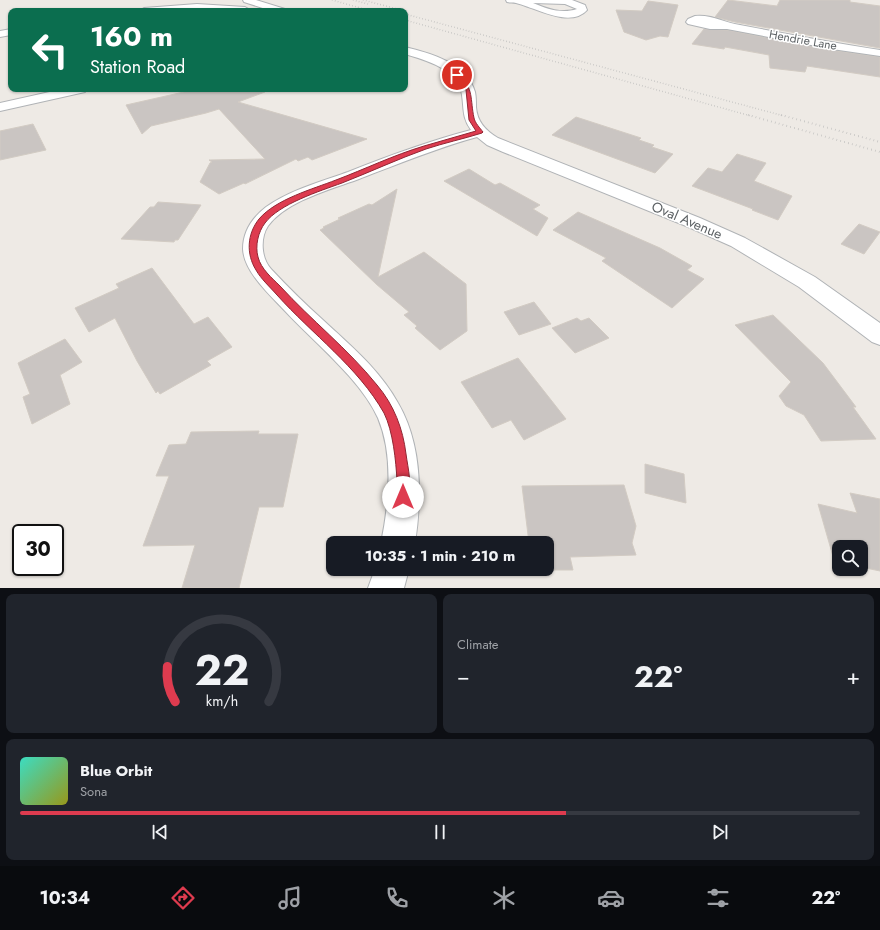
<!DOCTYPE html>
<html lang="en">
<head>
<meta charset="utf-8">
<style>
  :root { --surface:#171b24; --page:#20242c; --text:#f1f3f6; --muted:#9ea1a6; --line:#363941; --accent:#de3b4f }
  body { margin:0; font-family:Jost,sans-serif; background:var(--page); color:var(--text); height:100vh; display:flex; flex-direction:column; font-size:15px; white-space:nowrap }
  * { box-sizing:border-box; margin:0 }
  p { font-size:13px; color:var(--muted) }
  .icon { flex:none; width:22px; height:22px; fill:none; stroke:currentColor; stroke-width:2; stroke-linecap:round; stroke-linejoin:round }
  .map { position:relative; height:588px; overflow:hidden }
  .sheet { display:flex; flex-direction:column; gap:6px; padding:6px; background:#0d0f14; flex:1 }
  .sheet>* { flex:none }
  .banner { position:absolute; left:8px; top:8px; width:400px; height:84px; border-radius:8px; box-shadow:0 1px 3px #0004; background:#0b6e4f; color:#fff; overflow:hidden }
  .controls { position:absolute; left:832px; top:540px; display:grid; gap:8px }
  .controls a { display:grid; place-items:center; width:36px; height:36px; border-radius:8px; background:var(--surface); box-shadow:0 1px 3px #0004; font-size:20px }
  .speed { position:absolute; left:12px; top:524px; display:flex; gap:8px; font-size:20px; font-weight:700; text-align:center }
  .speed>* { display:grid; place-content:center; width:52px; height:52px; border-radius:50%; background:var(--surface); box-shadow:0 1px 3px #0004; line-height:1 }
  .speed .limit { border:2px solid #111; border-radius:6px; background:#fff; color:#111 }
  .pin { position:absolute; display:grid; place-items:center; width:34px; height:34px; color:#fff; margin:-17px; border:2px solid #fff; border-radius:50%; box-shadow:0 1px 4px #0007 }
  .me { position:absolute; width:44px; margin:-22px; rotate:0deg; stroke-linejoin:round; filter:drop-shadow(0 0 3px #0008) }
  .turn { display:flex; align-items:center; gap:14px; height:84px; padding:0 16px; font-size:18px }
  .turn .icon { width:52px; height:52px; stroke-width:2.5 }
  .turn b { display:block; font-size:28px; line-height:34px }
  .big { font-size:30px; font-weight:700; line-height:1.1 }
  .sheet .tile { flex:1; display:flex; flex-direction:column; justify-content:center; gap:6px; min-width:0; padding:0 14px; border-radius:8px; background:var(--page) }
  .sheet .dial { align-items:center; gap:0 }
  .dial svg { height:104px; overflow:visible; fill:none; stroke:var(--line); stroke-width:7; stroke-linecap:round; text-anchor:middle }
  .dial text { fill:var(--text); stroke:none }
  .song { display:flex; align-items:center; gap:12px }
  .cover { width:48px; height:48px; border-radius:6px; background:linear-gradient(135deg,hsl(170 70% 55%),hsl(60 70% 35%)) }
  .played { height:4px; border-radius:2px; background:linear-gradient(90deg,var(--accent) 65%,var(--line) 65%) }
  .keys { display:flex; justify-content:space-around; direction:ltr }
  .heat { display:flex; justify-content:space-between; align-items:center; font-size:22px; direction:ltr }
  .sheet .tiles { flex:1; display:grid; gap:6px; grid-template-columns:1fr 1fr }
  .tile:last-child { grid-column:span 2 }
  .trip { position:absolute; left:326px; top:536px; width:228px; height:40px; border-radius:8px; background:var(--surface); box-shadow:0 1px 3px #0004; font-weight:700; line-height:40px; text-align:center }
  .dock { display:flex; height:64px; justify-content:space-around; align-items:center; background:#090b0e; color:var(--muted) }
  .dock .icon { width:28px; height:28px }
  .dock .active { color:var(--accent) }
  .dock b { font-size:18px; color:var(--text) }
  .map>svg:first-child { display:block }
  .building { fill:#cac5c2; stroke:#d2cbc3 }
  .lines { fill:none; stroke-linecap:round; stroke-linejoin:round }
  .minor-casing { stroke:#b0b3b6; stroke-width:2 }
  .minor { fill:#fff; fill-rule:evenodd }
  .rail-far1 { stroke:#b1b2b2; stroke-width:1.5; stroke-dasharray:0.5 2.5; stroke-linecap:butt }
  .rail { stroke:#b1b2b2; stroke-width:2; stroke-dasharray:0.5 3.5; stroke-linecap:butt }
  .route { fill:#de3b4f; stroke:#902633 }
  .labels { text-anchor:middle; dominant-baseline:central; stroke-width:3; stroke-linejoin:round; paint-order:stroke }
  .far-street-label { font-size:12px; fill:#5c6164; stroke:#fff }
  .street-label { font-size:14px; fill:#5c6164; stroke:#fff }
</style>
</head>
<body>
<div class="map">
<svg width="880" height="588" viewBox="0 0 880 588">
  <rect width="100%" height="100%" fill="#eeeae5"/>
  <g class="building">
    <polygon points="728,0 777,6 780,0 850,0 850,2 880,6 880,48 735,22 715,17"/>
    <polygon points="648,1 678,5 668,37 660,36 646,40 624,32 616,10 642,11"/>
    <polygon points="704,29 727,30 832,50 880,57 880,77 807,66 805,72 770,68 769,55 725,47 724,49 692,44"/>
    <polygon points="197,89 264,89 265,92 238,102 367,139 312,160 308,157 298,161 296,159 245,184 244,183 219,194 200,182 210,163 212,162 209,160 265,159 219,109 206,113 151,126 142,134 126,105"/>
    <polygon points="576,117 641,138 639,140 654,145 652,147 673,154 655,173 552,135"/>
    <polygon points="33,124 46,150 0,160 0,131"/>
    <polygon points="737,154 766,163 754,181 792,196 778,220 752,210 753,209 692,186 708,168 722,172"/>
    <polygon points="469,169 495,185 500,183 540,205 533,209 548,218 537,236 444,181"/>
    <polygon points="397,189 378,277 424,252 466,284 467,331 440,350 415,328 417,326 404,315 409,312 376,284 320,230 324,228 323,227 340,219 338,218 369,204 372,205"/>
    <polygon points="158,202 201,205 178,240 175,240 174,242 121,239 150,207 154,207"/>
    <polygon points="578,212 660,248 692,266 687,270 704,279 672,308 602,261 606,258 553,230"/>
    <polygon points="859,224 880,232 864,254 841,244"/>
    <polygon points="152,268 194,324 208,317 232,347 207,361 211,365 160,394 158,391 156,393 137,361 115,318 89,332 75,308 119,288 116,284"/>
    <polygon points="534,302 551,324 519,335 504,312"/>
    <polygon points="773,315 823,363 856,407 853,407 876,439 821,441 804,415 786,406 779,396 791,382 735,325"/>
    <polygon points="577,318 581,321 589,318 609,338 575,353 552,328"/>
    <polygon points="65,339 82,362 60,375 70,404 32,424 23,397 30,394 18,363"/>
    <polygon points="518,358 566,419 524,440 511,420 492,428 461,382"/>
    <polygon points="259,431 258,434 298,434 283,507 259,507 239,588 182,588 195,545 143,546 169,476 156,476 169,445 186,444 191,432"/>
    <polygon points="645,464 684,474 686,503 645,493"/>
    <polygon points="624,485 636,526 632,543 636,555 570,557 573,570 537,570 537,569 547,569 547,543 529,543 522,486"/>
    <polygon points="850,493 880,499 880,571 861,567 861,547 839,547 839,561 834,560 818,504 857,513"/>
  </g>
  <g class="lines">
    <g class="minor-casing">
      <g id="minor">
        <polygon points="243,0 256,0 285,9 287,11 272,11 244,2"/>
        <path d="M506,0H572L585,5L587,10C570,29 534,7 516,3C513,2 510,3 507,2ZM533,3L565,4L577,9C562,14 547,9 533,3Z"/>
        <polygon points="197,4 245,7 250,10 139,11 144,8"/>
        <path d="M695,16C711,14 725,23 740,25C787,34 833,43 880,50V56L832,49L727,29H710L688,24L686,22L688,19Z"/>
        <polygon points="11,29 11,35 0,37 0,31"/>
        <path d="M405,47C430,53 467,63 475,92C476,97 476,102 476,107C477,122 486,131 498,138L700,218L745,238L815,277L880,323V345L872,342L799,287L731,246L686,226L503,152L487,145L477,137C437,148 398,164 359,179C332,189 286,201 268,226C260,238 261,258 271,269C287,286 305,304 323,320C350,345 380,370 398,403C422,444 422,497 415,543H381C389,504 394,456 378,418C361,380 314,342 285,311C270,295 244,272 243,249C243,231 253,217 266,207C290,190 320,182 348,172C388,156 429,141 471,130C462,118 464,108 462,95C459,69 425,60 405,54Z"/>
        <polygon points="63,89 86,89 85,92 0,111 0,103"/>
        <polygon points="375,569 409,569 404,588 368,588"/>
      </g>
    </g>
    <use href="#minor" class="minor"/>
    <g class="rail-far1">
      <polyline points="332,0 371,11"/>
      <polyline points="353,0 368,4"/>
      <polyline points="363,0 405,11"/>
      <polyline points="405,14 784,116"/>
      <polyline points="405,20 751,116"/>
    </g>
    <g class="rail">
      <polyline points="748,115 880,152"/>
      <polyline points="781,115 880,142"/>
    </g>
  </g>
  <path class="route" d="M455,74H459C474,89 470,99 474,118C475,123 480,128 483,132L482,133C463,139 444,143 426,149C398,159 370,172 342,183C320,191 279,204 265,223C258,232 255,246 258,257C261,269 272,278 280,286C311,320 348,349 377,385C394,405 403,429 406,454C408,469 413,487 407,502L403,504L398,502C396,495 398,488 397,481C396,461 393,431 384,413C358,367 312,334 277,295C270,287 261,279 256,270C246,254 247,234 259,219C276,199 313,189 336,180C365,169 394,155 424,146C441,141 459,136 476,131L469,120L466,90Z"/>
  <g class="labels">
    <g class="far-street-label">
      <text transform="translate(803 40) rotate(10)">Hendrie Lane</text>
    </g>
    <g class="street-label">
      <text transform="translate(687 220) rotate(23)">Oval Avenue</text>
    </g>
  </g>
</svg>
<div class="controls">
<a><svg class="icon" aria-label="search" viewBox="0 0 24 24"><circle cx="10" cy="10" r="6"/><path d="M15 15l6 6"/></svg></a>
</div>
<div class="speed"><div class="limit">30</div></div>
<div class="pin" style="left:457px;top:75px;background:#d93025"><svg class="icon" aria-label="arrive" viewBox="0 0 24 24"><path d="M6 21V4h12l-3 4 3 4H6"/></svg></div>
<svg class="me" style="left:403px;top:497px" viewBox="-20 -20 40 40"><circle r="19" fill="#fff"/><path d="M0-13L10 11 0 6-10 11z" fill="#de3b4f"/></svg>
<div class="trip">10:35 · 1 min · 210 m</div>
<div class="banner">
<div class="turn"><svg class="icon" aria-label="left" viewBox="0 0 24 24"><path d="M17 20v-9H6M10 6l-5 5 5 5"/></svg><div><b>160 m</b>Station Road</div></div>
</div>
</div>
<section class="sheet">
<div class="tiles">
<div class="tile dial"><svg viewBox="0 0 100 80">
<path d="M14 69A42 42 0 1 1 86 69"/>
<path d="M14 69A42 42 0 0 1 8 42" stroke="#de3b4f"/>
<text x="50" y="56" font-size="32" font-weight="700">22</text>
<text x="50" y="72" font-size="11">km/h</text>
</svg></div>
<div class="tile"><p>Climate</p>
<div class="heat"><a>−</a><b class="big">22°</b><a>+</a></div>
</div>
<div class="tile">
<div class="song"><i class="cover"></i><div><b>Blue Orbit</b><p>Sona</p></div></div>
<div class="played"></div>
<div class="keys"><svg class="icon" aria-label="previous" viewBox="0 0 24 24"><path d="M18 5L8 12l10 7zM5 5v14"/></svg><svg class="icon" aria-label="pause" viewBox="0 0 24 24"><path d="M8 5v14M16 5v14"/></svg><svg class="icon" aria-label="next" viewBox="0 0 24 24"><path d="M6 5l10 7-10 7zM19 5v14"/></svg></div>
</div>
</div>
</section>
<nav class="dock">
<b>10:34</b>
<svg class="icon active" aria-label="directions" viewBox="0 0 24 24"><path d="M12 3l9 9-9 9-9-9zM9 14v-3h6M13 9l2 2-2 2"/></svg>
<svg class="icon" aria-label="music" viewBox="0 0 24 24"><path d="M9 18V5l10-2v13"/><circle cx="6" cy="18" r="3"/><circle cx="16" cy="16" r="3"/></svg>
<svg class="icon" aria-label="phone" viewBox="0 0 24 24"><path d="M5 4h4l2 5-3 2q2 4 5 5l2-3 5 2v4C11 20 4 13 5 4z"/></svg>
<svg class="icon" aria-label="climate" viewBox="0 0 24 24"><path d="M12 3v18M4 7l16 10M4 17L20 7"/></svg>
<svg class="icon" aria-label="car" viewBox="0 0 24 24"><path d="M5 17H2v-5l4-1 3-4h7l3 4 3 1v5h-3M9 17h6M6 11h13"/><circle cx="7" cy="17" r="2"/><circle cx="17" cy="17" r="2"/></svg>
<svg class="icon" aria-label="filters" viewBox="0 0 24 24"><path d="M4 7h16M4 17h16"/><circle cx="9" cy="7" r="2"/><circle cx="15" cy="17" r="2"/></svg>
<b>22°</b>
</nav>
</body>
</html>
